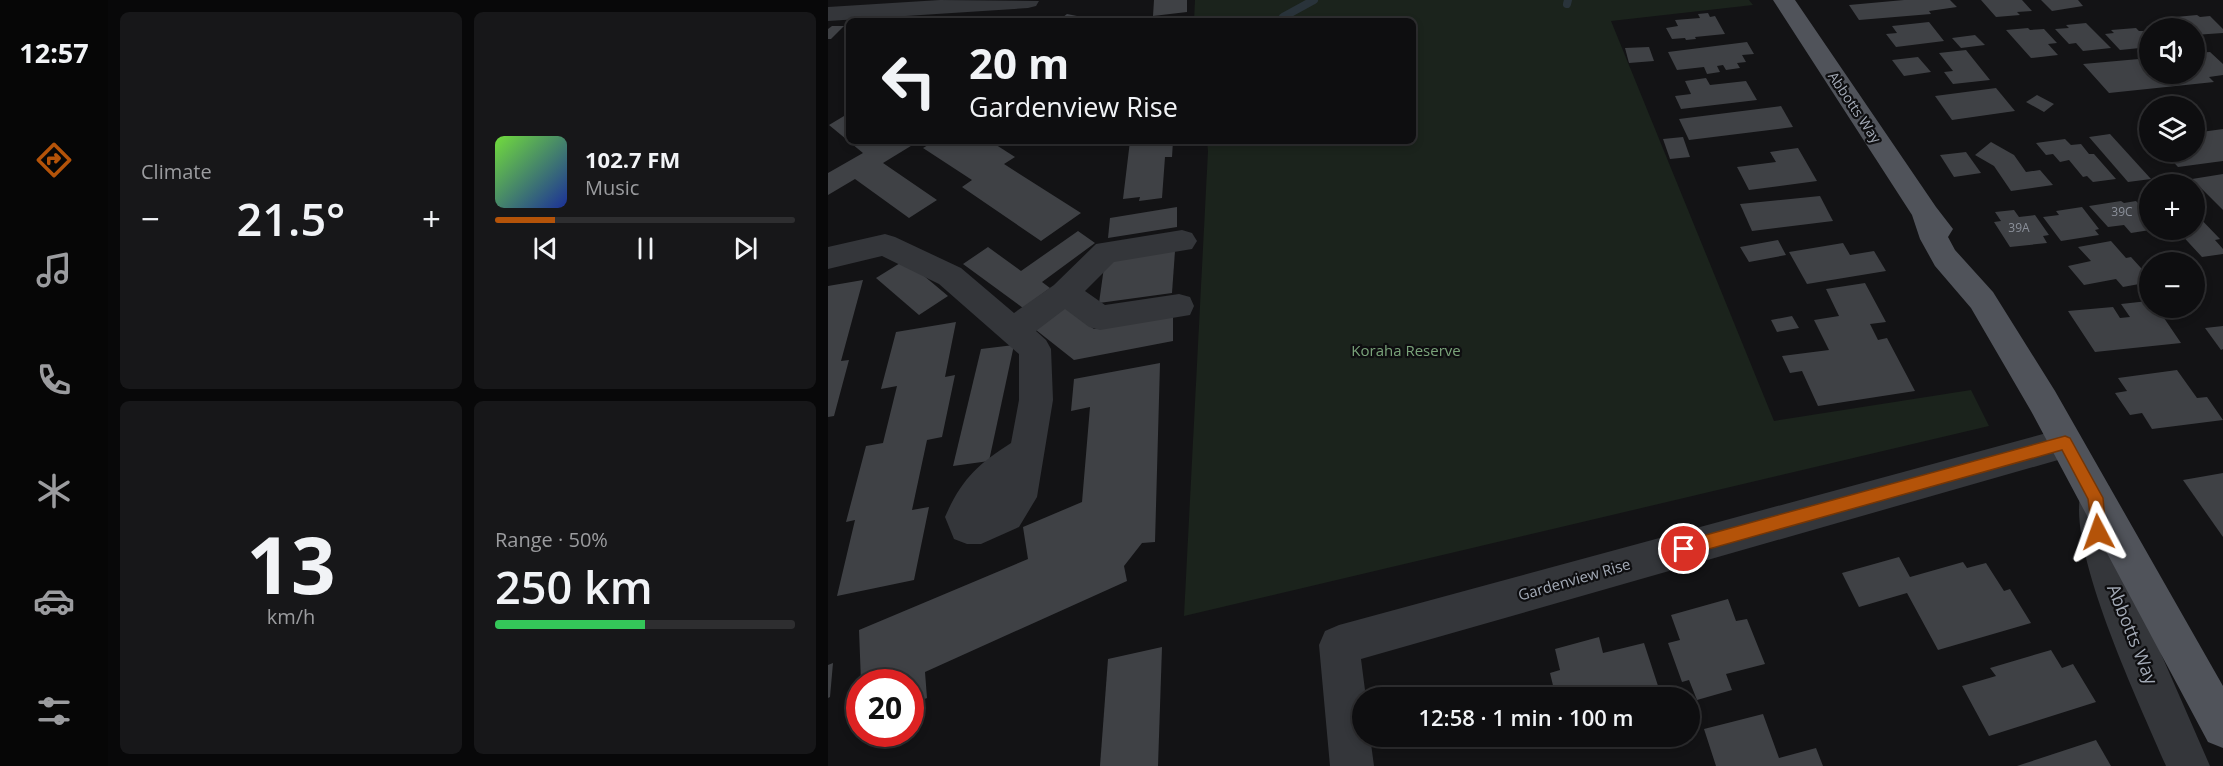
<!DOCTYPE html>
<html lang="en">
<head>
<meta charset="utf-8">
<style>
  :root { --surface:#0e0e10; --page:#171719; --text:#f1f3f6; --muted:#9b9c9f; --line:#2e2e30; --accent:#b45309 }
  body { margin:0; font-family:"Open Sans",sans-serif; background:var(--page); color:var(--text); height:100vh; display:flex; flex-direction:column; font-size:22px; white-space:nowrap }
  * { box-sizing:border-box; margin:0 }
  p { font-size:20px; color:var(--muted) }
  .icon { flex:none; width:33px; height:33px; fill:none; stroke:currentColor; stroke-width:2; stroke-linecap:round; stroke-linejoin:round }
  .map { position:relative; flex:1; overflow:hidden }
  .panel { display:flex; flex-direction:column; gap:12px; padding:12px; background:#080809; width:720px }
  .panel>* { flex:none }
  .top-card { position:absolute; left:18px; top:18px; width:570px; height:126px; border-radius:9px; box-shadow:0 3px 9px #0003,0 0 0 2px var(--line); background:#0e0e10; color:var(--text); overflow:hidden }
  .tools { position:absolute; left:1311px; top:18px; display:grid; gap:12px }
  .tools a { display:grid; place-items:center; width:66px; height:66px; border-radius:50%; background:var(--surface); box-shadow:0 3px 9px #0003,0 0 0 2px var(--line); font-size:30px }
  .speed { position:absolute; left:18px; top:669px; display:flex; gap:12px; font-size:30px; font-weight:700; text-align:center }
  .speed>* { display:grid; place-content:center; width:78px; height:78px; border-radius:50%; background:var(--surface); box-shadow:0 3px 9px #0003,0 0 0 2px var(--line); line-height:1 }
  .speed .limit { border:9px solid #d22; background:#fff; color:#111 }
  .pin { position:absolute; display:grid; place-items:center; width:51px; height:51px; color:#fff; margin:-26px; border:3px solid #fff; border-radius:50%; box-shadow:0 2px 6px #0007 }
  .me { position:absolute; width:66px; margin:-33px; rotate:356deg; stroke-linejoin:round; filter:drop-shadow(0 0 4px #0008) }
  .turn { display:flex; align-items:center; gap:21px; height:126px; padding:0 24px; font-size:27px }
  .turn .icon { width:78px; height:78px; stroke-width:2.5 }
  .turn b { display:block; font-size:42px; line-height:51px }
  .big { font-size:45px; font-weight:600; line-height:1.1 }
  .panel .card { flex:1; display:flex; flex-direction:column; justify-content:center; gap:9px; min-width:0; padding:0 21px; border-radius:9px; background:var(--page) }
  .panel .dial { align-items:center; gap:0 }
  .dial b { font-size:78px; line-height:1 }
  .song { display:flex; align-items:center; gap:18px }
  .cover { width:72px; height:72px; border-radius:9px; background:linear-gradient(135deg,hsl(100 70% 55%),hsl(230 70% 35%)) }
  .played { height:6px; border-radius:3px; background:linear-gradient(90deg,var(--accent) 20%,var(--line) 20%) }
  .keys { display:flex; justify-content:space-around; direction:ltr }
  .heat { display:flex; justify-content:space-between; align-items:center; font-size:33px; direction:ltr }
  .charge { height:9px; border-radius:4px; background:linear-gradient(90deg,#34c759 50%,var(--line) 0) }
  .panel .tiles { flex:1; display:grid; gap:12px; grid-template-columns:repeat(2,1fr) }
  .trip { position:absolute; left:524px; top:687px; width:348px; height:60px; border-radius:30px; background:var(--surface); box-shadow:0 3px 9px #0003,0 0 0 2px var(--line); font-weight:600; line-height:60px; text-align:center }
  main { display:flex; flex:1; min-height:0 }
  .dock { display:flex; flex-direction:column; width:108px; justify-content:space-around; align-items:center; background:#060606; color:var(--muted) }
  .dock .icon { width:42px; height:42px }
  .dock .selected { color:var(--accent) }
  .dock b { font-size:27px; color:var(--text) }
  .map>svg:first-child { display:block }
  .green { fill:#1b231c }
  .lines { fill:none; stroke-linecap:round; stroke-linejoin:round }
  .stream { stroke:#29333a; stroke-width:8 }
  .building { fill:#3f4145 }
  .minor { fill:#34363a; fill-rule:evenodd }
  .major { fill:#50535a; fill-rule:evenodd }
  .route { fill:#b45309; stroke:#753606; stroke-width:1.5 }
  .labels { text-anchor:middle; dominant-baseline:central; stroke-width:4.5; stroke-linejoin:round; paint-order:stroke }
  .number-label { font-size:12px; fill:#8b909a }
  .far-street-label { font-size:14px; fill:#a4abb7; stroke:#0e0e10 }
  .park-label { font-size:15px; fill:#7aa37a; stroke:#0e0e10 }
  .street-label { font-size:15px; fill:#a4abb7; stroke:#0e0e10 }
  .near-street-label { font-size:18px; fill:#a4abb7; stroke:#0e0e10 }
</style>
</head>
<body>
<main>
<nav class="dock">
<b>12:57</b>
<svg class="icon selected" aria-label="directions" viewBox="0 0 24 24"><path d="M12 3l9 9-9 9-9-9zM9 14v-3h6M13 9l2 2-2 2"/></svg>
<svg class="icon" aria-label="music" viewBox="0 0 24 24"><path d="M9 18V5l10-2v13"/><circle cx="6" cy="18" r="3"/><circle cx="16" cy="16" r="3"/></svg>
<svg class="icon" aria-label="phone" viewBox="0 0 24 24"><path d="M5 4h4l2 5-3 2q2 4 5 5l2-3 5 2v4C11 20 4 13 5 4z"/></svg>
<svg class="icon" aria-label="climate" viewBox="0 0 24 24"><path d="M12 3v18M4 7l16 10M4 17L20 7"/></svg>
<svg class="icon" aria-label="car" viewBox="0 0 24 24"><path d="M5 17H2v-5l4-1 3-4h7l3 4 3 1v5h-3M9 17h6M6 11h13"/><circle cx="7" cy="17" r="2"/><circle cx="17" cy="17" r="2"/></svg>
<svg class="icon" aria-label="filters" viewBox="0 0 24 24"><path d="M4 7h16M4 17h16"/><circle cx="9" cy="7" r="2"/><circle cx="15" cy="17" r="2"/></svg>
</nav>
<section class="panel">
<div class="tiles">
<div class="card"><p>Climate</p>
<div class="heat"><a>−</a><b class="big">21.5°</b><a>+</a></div>
</div>
<div class="card">
<div class="song"><i class="cover"></i><div><b>102.7 FM</b><p>Music</p></div></div>
<div class="played"></div>
<div class="keys"><svg class="icon" aria-label="previous" viewBox="0 0 24 24"><path d="M18 5L8 12l10 7zM5 5v14"/></svg><svg class="icon" aria-label="pause" viewBox="0 0 24 24"><path d="M8 5v14M16 5v14"/></svg><svg class="icon" aria-label="next" viewBox="0 0 24 24"><path d="M6 5l10 7-10 7zM19 5v14"/></svg></div>
</div>
<div class="card dial"><b>13</b><p>km/h</p></div>
<div class="card"><p>Range · 50%</p><b class="big">250 km</b><div class="charge"></div></div>
</div>
</section>
<div class="map">
<svg width="1395" height="766" viewBox="0 0 1395 766">
  <rect width="100%" height="100%" fill="#131315"/>
  <polygon class="green" points="367,0 921,0 925,5 783,21 946,421 1143,390 1161,426 356,616 380,151 379,141 585,141 585,21 366,21"/>
  <g class="lines">
    <g class="stream">
      <polyline points="739,4 740,0"/>
      <polyline points="455,17 486,0"/>
    </g>
  </g>
  <g class="building">
    <polygon points="326,0 359,0 359,12 325,16"/>
    <polygon points="1076,0 1122,0 1129,7 1101,11 1103,14 1031,20 1021,5"/>
    <polygon points="1153,0 1194,0 1204,11 1189,12 1192,15 1168,17"/>
    <polygon points="1213,0 1250,0 1255,6 1224,11"/>
    <polygon points="880,13 882,17 887,16 897,34 867,37 868,39 858,40 857,38 844,39 838,28 850,26 847,20 872,18 870,14"/>
    <polygon points="239,14 264,19 230,21"/>
    <polygon points="1369,15 1372,17 1382,16 1395,29 1395,33 1366,35 1366,28 1347,28 1337,18"/>
    <polygon points="100,16 119,18 116,21 96,21"/>
    <polygon points="1101,22 1116,41 1068,47 1058,34 1069,33 1064,26"/>
    <polygon points="1258,23 1283,48 1255,51 1248,43 1241,44 1227,29 1241,28 1238,25"/>
    <polygon points="4,26 16,26 3,39 0,39 0,29"/>
    <polygon points="1200,28 1202,30 1216,29 1229,43 1220,44 1230,55 1203,58 1178,30"/>
    <polygon points="1308,28 1311,31 1322,31 1322,47 1292,50 1277,34 1286,33 1283,30"/>
    <polygon points="1147,35 1157,45 1133,48 1124,38"/>
    <polygon points="919,42 926,54 914,55 918,62 909,63 912,68 898,70 895,65 889,66 892,72 879,74 876,67 849,70 840,52"/>
    <polygon points="821,47 826,61 801,63 797,48"/>
    <polygon points="1138,50 1162,80 1125,84 1116,72 1125,71 1111,53"/>
    <polygon points="1382,52 1395,64 1395,75 1381,77 1386,82 1281,93 1255,64 1322,58 1322,74 1366,74 1366,53"/>
    <polygon points="1090,57 1103,72 1076,76 1064,60"/>
    <polygon points="878,78 882,85 918,81 929,100 853,109 847,96 863,94 857,81"/>
    <polygon points="1168,88 1187,111 1124,120 1107,96"/>
    <polygon points="1209,95 1226,104 1216,112 1198,102"/>
    <polygon points="953,106 965,127 861,140 851,119"/>
    <polygon points="21,113 21,141 91,141 55,163 109,200 81,218 27,179 0,195 0,173 35,153 1,125"/>
    <polygon points="1395,129 1395,161 1350,167 1336,152 1366,152 1366,133"/>
    <polygon points="1282,134 1323,179 1300,182 1261,137"/>
    <polygon points="855,137 862,157 842,159 835,139"/>
    <polygon points="1237,139 1243,145 1253,144 1261,154 1266,154 1288,179 1265,182 1259,176 1255,177 1241,160 1232,162 1225,154 1218,155 1208,143"/>
    <polygon points="107,141 162,141 187,157 176,164 253,213 213,241 134,187 144,180 95,148"/>
    <polygon points="302,141 345,141 344,157 337,157 334,198 311,201 312,197 295,199"/>
    <polygon points="1163,142 1186,155 1198,172 1212,170 1225,185 1183,191 1166,166 1147,155"/>
    <polygon points="970,148 989,181 921,190 909,167 948,162 942,152"/>
    <polygon points="1138,152 1153,173 1126,177 1112,155"/>
    <polygon points="1395,174 1395,210 1364,179"/>
    <polygon points="992,196 1005,221 924,231 912,204"/>
    <polygon points="1293,201 1296,203 1308,201 1322,216 1322,230 1303,233 1296,225 1280,227 1261,206"/>
    <polygon points="349,207 349,227 280,238 282,218"/>
    <polygon points="1254,207 1271,229 1267,230 1271,235 1233,241 1215,217 1231,215 1228,211"/>
    <polygon points="1186,210 1191,217 1207,215 1221,235 1215,236 1219,243 1182,247 1166,222 1173,221 1167,212"/>
    <polygon points="1366,212 1392,239 1387,240 1395,249 1395,254 1374,257 1349,230 1366,230"/>
    <polygon points="250,231 267,243 214,282 222,288 195,308 135,264 160,247 193,271"/>
    <polygon points="950,240 958,255 921,262 912,247"/>
    <polygon points="1283,241 1298,258 1303,257 1322,278 1322,282 1295,287 1288,279 1256,285 1240,266 1263,261 1250,247"/>
    <polygon points="1015,243 1022,255 1046,251 1058,271 979,284 961,252"/>
    <polygon points="347,251 344,293 271,303 277,260"/>
    <polygon points="77,260 120,296 91,315 48,278"/>
    <polygon points="35,280 13,361 21,360 6,416 0,417 0,286"/>
    <polygon points="1037,283 1058,322 1042,324 1050,340 1059,338 1087,391 990,406 974,371 962,373 954,356 1001,350 986,320 1011,316 998,289"/>
    <polygon points="1322,295 1322,308 1354,308 1360,316 1336,318 1353,343 1267,352 1240,311 1285,307 1292,318 1302,317 1293,304 1320,301 1316,296"/>
    <polygon points="233,305 266,329 345,314 345,341 246,360 203,326"/>
    <polygon points="964,316 971,328 949,332 943,320"/>
    <polygon points="128,322 117,377 127,375 114,437 99,440 84,510 101,507 86,580 9,596 27,520 18,522 38,446 55,443 69,386 53,389 68,332"/>
    <polygon points="1395,326 1395,349 1393,350 1377,328"/>
    <polygon points="186,345 161,461 125,466 153,349"/>
    <polygon points="332,363 327,542 314,543 296,566 299,581 97,672 99,698 82,705 82,682 33,682 31,630 200,559 195,527 254,502 262,407 243,411 246,379"/>
    <polygon points="1349,370 1369,398 1379,397 1395,420 1324,429 1314,413 1302,415 1287,393 1299,391 1290,378"/>
    <polygon points="1395,473 1395,537 1355,480"/>
    <polygon points="1071,557 1082,577 1135,562 1139,568 1158,563 1176,591 1182,589 1203,623 1110,650 1079,593 1031,607 1014,573"/>
    <polygon points="900,599 908,621 919,619 937,664 898,674 904,690 869,700 861,680 854,682 840,643 852,640 843,615"/>
    <polygon points="771,637 775,653 816,643 834,698 728,698 722,673 732,670 727,649"/>
    <polygon points="334,647 330,766 272,766 280,659"/>
    <polygon points="1223,650 1234,668 1245,664 1268,702 1161,736 1134,686 1168,676 1162,668"/>
    <polygon points="5,663 2,697 0,698 0,665"/>
    <polygon points="935,714 951,758 988,748 995,766 888,766 876,729"/>
    <polygon points="1268,740 1283,766 1189,766"/>
  </g>
  <g class="lines">
    <g class="minor">
      <polygon points="112,0 211,1 208,6 200,8 0,21 0,7"/>
      <path d="M354,230L364,233L369,241L364,249L286,262L257,291L277,305L351,294L362,297L366,306L362,315L272,330L261,327L237,309L208,331L218,340L223,349L225,400L209,497L191,527L153,544H139L126,539L117,517C133,480 150,464 183,443L191,400V354L111,284L54,256L0,269V247L57,234L67,237L133,268L186,313L226,285L268,244Z"/>
      <polygon points="1237,428 1249,432 1254,443 1249,454 1237,458 533,659 538,698 534,698 534,736 542,736 546,766 502,766 491,645 497,631 511,625"/>
      <path d="M1268,481L1281,486L1286,498L1291,533L1310,601L1382,766H1338C1315,711 1232,539 1255,486Z"/>
    </g>
    <polygon class="major" points="945,0 967,0 1108,207 1125,229 1120,237 1127,250 1165,292 1227,391 1395,686 1395,748 1380,742 1203,411 1143,308 1107,266 1092,239 1084,215"/>
  </g>
  <polygon class="route" points="1237,436 1242,438 1275,498 1278,532 1275,537 1270,539 1265,537 1260,499 1234,450 856,556 851,554 849,549 851,543 856,541"/>
  <g class="labels">
    <g class="number-label">
      <text x="1294" y="211">39C</text>
      <text x="1191" y="227">39A</text>
    </g>
    <g class="far-street-label">
      <text transform="translate(1027 107) rotate(56)">Abbotts Way</text>
    </g>
    <g class="park-label">
      <text x="578" y="350">Koraha Reserve</text>
    </g>
    <g class="street-label">
      <text transform="translate(746 579) rotate(-16)">Gardenview Rise</text>
    </g>
    <g class="near-street-label">
      <text transform="translate(1305 634) rotate(68)">Abbotts Way</text>
    </g>
  </g>
</svg>
<div class="tools">
<a><svg class="icon" aria-label="sound" viewBox="0 0 24 24"><path d="M4 9h4l5-4v14l-5-4H4zM17 9q2 3 0 6"/></svg></a>
<a><svg class="icon" aria-label="layers" viewBox="0 0 24 24"><path d="M12 4l9 5-9 5-9-5zM3 14l9 5 9-5"/></svg></a>
<a>+</a>
<a>−</a>
</div>
<div class="speed"><div class="limit">20</div></div>
<div class="pin" style="left:856px;top:549px;background:#d93025"><svg class="icon" aria-label="arrive" viewBox="0 0 24 24"><path d="M6 21V4h12l-3 4 3 4H6"/></svg></div>
<svg class="me" style="left:1270px;top:532px" viewBox="-20 -20 40 40"><path d="M0-17L14 15 0 8-14 15z" fill="#b45309" stroke="#fff" stroke-width="4"/></svg>
<div class="trip">12:58 · 1 min · 100 m</div>
<div class="top-card">
<div class="turn"><svg class="icon" aria-label="left" viewBox="0 0 24 24"><path d="M17 20v-9H6M10 6l-5 5 5 5"/></svg><div><b>20 m</b>Gardenview Rise</div></div>
</div>
</div>
</main>
</body>
</html>
